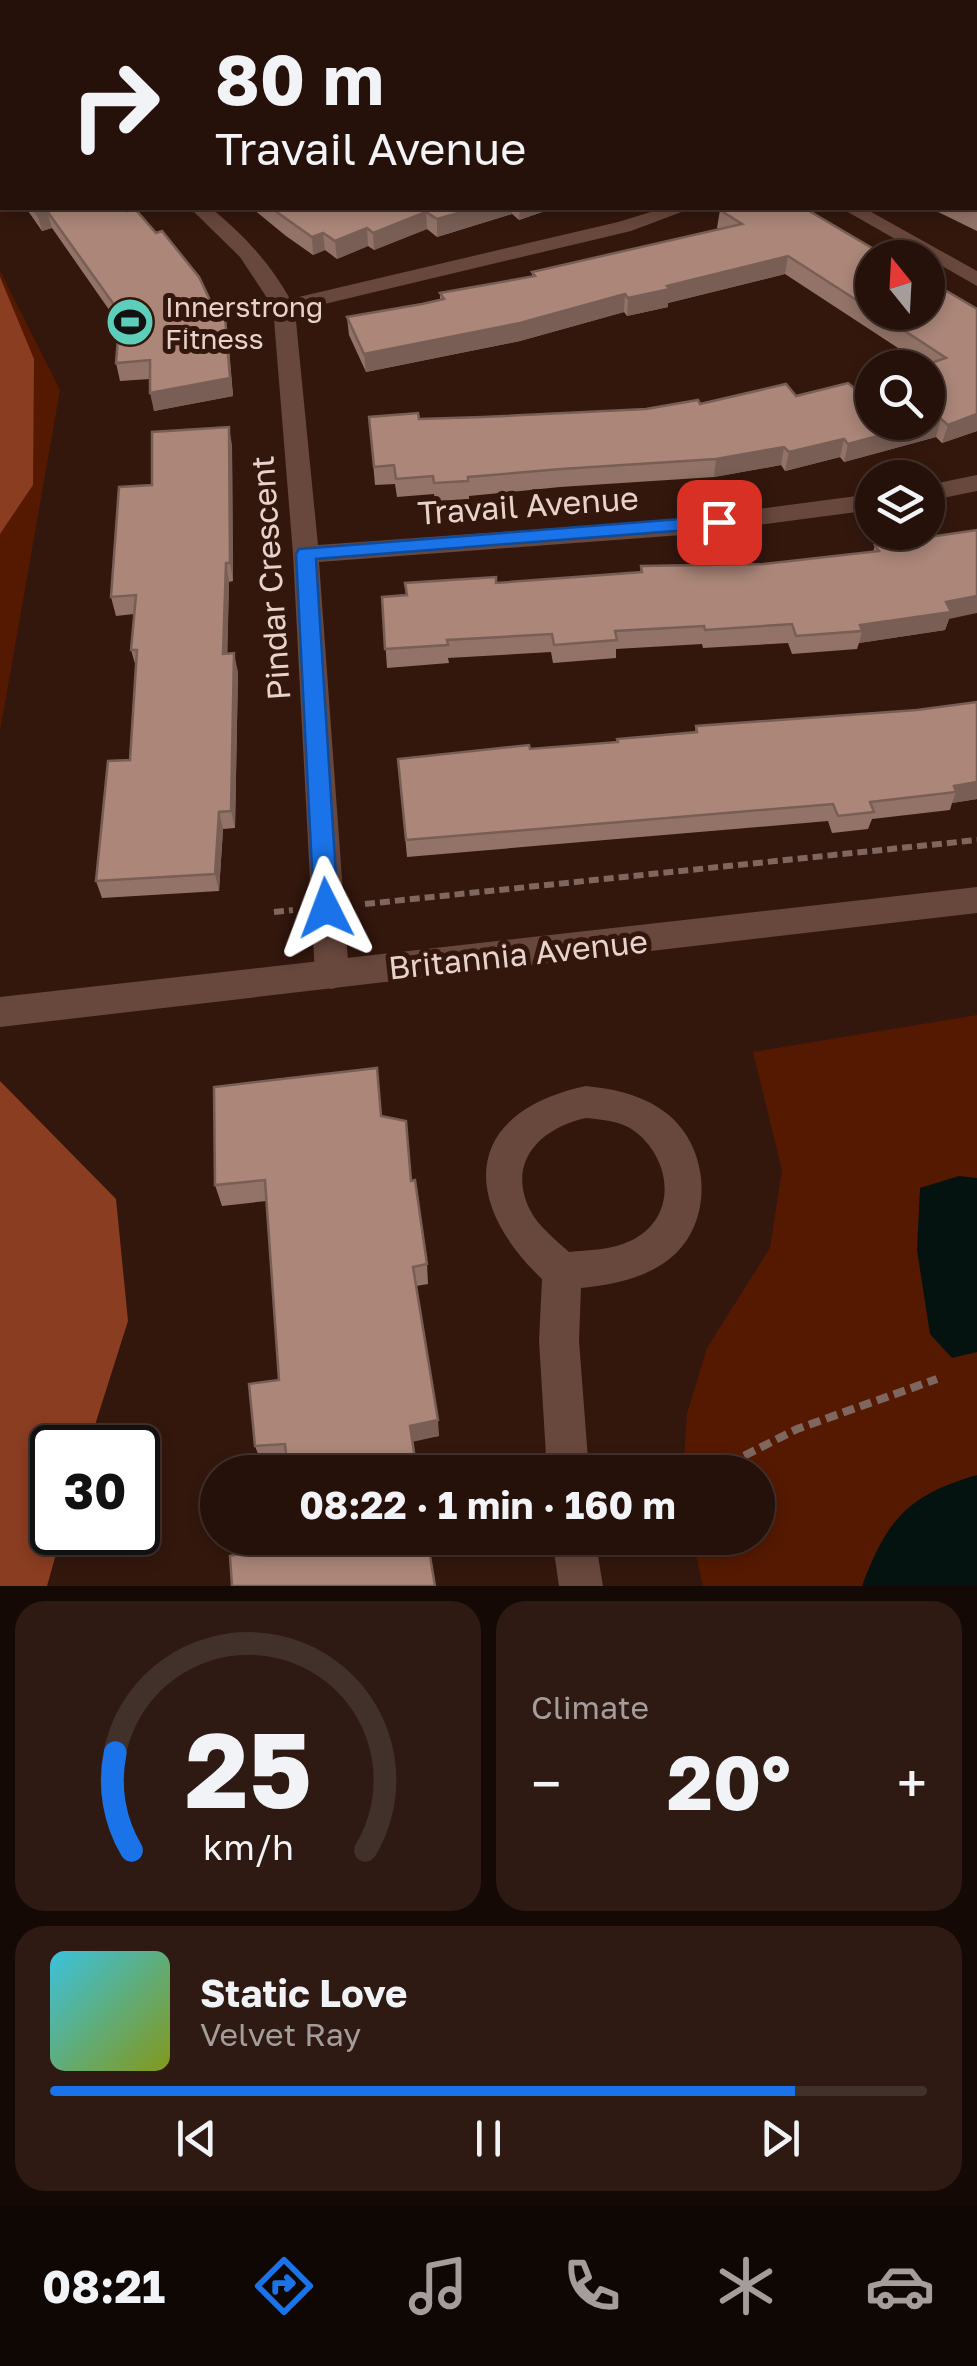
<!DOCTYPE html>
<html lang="en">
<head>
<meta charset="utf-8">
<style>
  :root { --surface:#26110a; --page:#2e1a13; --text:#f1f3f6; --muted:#a49d9c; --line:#42312b; --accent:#1a73e8 }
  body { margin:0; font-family:"Golos Text",sans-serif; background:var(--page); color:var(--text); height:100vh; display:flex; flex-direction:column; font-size:38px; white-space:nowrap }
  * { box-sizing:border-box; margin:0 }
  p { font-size:32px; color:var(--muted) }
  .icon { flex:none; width:55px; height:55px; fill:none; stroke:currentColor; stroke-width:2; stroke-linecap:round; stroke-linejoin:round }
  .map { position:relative; height:1586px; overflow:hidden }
  .details { display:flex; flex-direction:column; gap:15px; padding:15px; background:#150906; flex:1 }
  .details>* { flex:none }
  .hud { position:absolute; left:0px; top:0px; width:978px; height:210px; box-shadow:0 5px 15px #0003,0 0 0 2px var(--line); background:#26110a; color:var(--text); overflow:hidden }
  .needle { width:65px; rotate:342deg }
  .fabs { position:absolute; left:855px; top:240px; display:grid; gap:20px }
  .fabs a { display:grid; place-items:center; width:90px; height:90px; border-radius:50%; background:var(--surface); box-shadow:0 5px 15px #0003,0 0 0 2px var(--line); font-size:50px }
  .speed { position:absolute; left:30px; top:1425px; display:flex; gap:20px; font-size:50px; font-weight:700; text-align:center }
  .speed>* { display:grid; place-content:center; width:130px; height:130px; border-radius:50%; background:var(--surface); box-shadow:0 5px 15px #0003,0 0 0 2px var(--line); line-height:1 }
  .speed .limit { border:5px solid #111; border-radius:15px; background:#fff; color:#111 }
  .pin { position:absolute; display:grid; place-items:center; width:85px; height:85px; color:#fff; margin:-42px; border-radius:20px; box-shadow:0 5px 15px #0006 }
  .me { position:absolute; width:110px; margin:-55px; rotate:357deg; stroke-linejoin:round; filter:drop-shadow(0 0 8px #0008) }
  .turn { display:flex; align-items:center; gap:35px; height:210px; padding:0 50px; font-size:45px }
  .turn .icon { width:130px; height:130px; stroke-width:2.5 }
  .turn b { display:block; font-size:70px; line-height:85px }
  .big { font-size:75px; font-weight:700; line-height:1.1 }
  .details .widget { flex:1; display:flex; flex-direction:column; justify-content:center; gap:15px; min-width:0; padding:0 35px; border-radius:30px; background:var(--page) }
  .details .dial { align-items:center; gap:0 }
  .dial svg { height:260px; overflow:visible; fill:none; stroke:var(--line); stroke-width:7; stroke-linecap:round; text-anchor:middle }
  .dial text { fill:var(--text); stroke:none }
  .song { display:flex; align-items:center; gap:30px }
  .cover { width:120px; height:120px; border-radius:15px; background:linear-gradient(135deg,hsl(190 70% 55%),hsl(70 70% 35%)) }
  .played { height:10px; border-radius:5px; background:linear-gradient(90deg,var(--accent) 85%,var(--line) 85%) }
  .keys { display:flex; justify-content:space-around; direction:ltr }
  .heat { display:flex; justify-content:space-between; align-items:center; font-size:55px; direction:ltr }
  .details .tiles { flex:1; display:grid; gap:15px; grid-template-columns:1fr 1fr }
  .widget:last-child { grid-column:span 2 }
  .trip { position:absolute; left:200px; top:1455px; width:575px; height:100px; border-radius:50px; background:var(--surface); box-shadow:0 5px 15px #0003,0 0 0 2px var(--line); font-weight:700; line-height:100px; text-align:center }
  .tabs { display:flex; height:160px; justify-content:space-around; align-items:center; background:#0f0704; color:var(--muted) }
  .tabs .icon { width:70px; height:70px }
  .tabs .selected { color:var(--accent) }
  .tabs b { font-size:45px; color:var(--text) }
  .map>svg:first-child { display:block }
  .green { fill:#551902 }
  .forest { fill:#8a3d21 }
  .water { fill:#051310 }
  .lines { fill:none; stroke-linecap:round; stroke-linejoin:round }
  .stream { fill:#051310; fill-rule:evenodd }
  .path-far1 { stroke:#7f665e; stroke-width:6; stroke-dasharray:10 5; stroke-linecap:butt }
  .path { stroke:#7f665e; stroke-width:8; stroke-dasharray:12 6; stroke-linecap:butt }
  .minor { fill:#68473c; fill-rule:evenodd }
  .tertiary { fill:#68473c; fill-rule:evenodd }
  .wall { fill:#937368 }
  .shaded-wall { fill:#785e55 }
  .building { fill:#ab8679; stroke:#785e55; stroke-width:2.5 }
  .route { fill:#1a73e8; stroke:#114b97; stroke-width:2.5 }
  .labels { text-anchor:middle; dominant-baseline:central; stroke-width:10; stroke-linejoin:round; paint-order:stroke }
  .far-poi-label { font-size:28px; fill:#e8d3cc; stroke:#33170d; text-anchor:start }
  .street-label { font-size:32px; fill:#e8d3cc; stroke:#33170d }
</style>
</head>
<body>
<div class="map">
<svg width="977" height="1586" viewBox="0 0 977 1586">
  <rect width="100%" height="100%" fill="#33170d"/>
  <g class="green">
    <polygon points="689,0 977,0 977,148 975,2"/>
    <polygon points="0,271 60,390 0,731"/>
    <polygon points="977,1015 977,1586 703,1586 692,1538 758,1538 758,1472 683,1472 687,1414 707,1348 770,1248 782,1170 753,1052"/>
  </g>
  <g class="forest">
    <polygon points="0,277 34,359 33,485 0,534"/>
    <polygon points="0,1081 116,1199 128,1321 88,1447 52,1448 52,1532 62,1533 47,1586 0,1586"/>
  </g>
  <g class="water">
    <polygon points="959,1176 977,1178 977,1352 952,1358 930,1334 917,1250 920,1188"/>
    <path d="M977,1475V1586H862C887,1519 908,1495 977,1475Z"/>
  </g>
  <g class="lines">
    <g class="stream">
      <polygon points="109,0 102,2 87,2 90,0"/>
      <rect x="0" y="3" width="2" height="4"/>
    </g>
    <g class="path-far1">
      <polyline points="365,904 977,840"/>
      <polyline points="274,912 293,910"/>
    </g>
    <polyline class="path" points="712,1472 797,1429 937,1379"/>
    <g class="minor">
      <path d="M190,208H211C243,234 270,263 290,299L618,222L664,208H692L631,231L295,311L318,545L682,519L872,494V510L682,535L319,562L349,975L344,985L332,989L320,985L315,975L293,554L273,307L240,257Z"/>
      <polygon points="841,208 864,208 977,271 977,286"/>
      <polygon points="977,475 977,491 928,501 928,485"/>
      <path d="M586,1086C612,1089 636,1093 659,1108C711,1140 717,1223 668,1260C643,1279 611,1285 581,1288L579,1341L589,1472H547L539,1341L542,1279C459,1200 464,1112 586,1086ZM586,1118C604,1120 623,1121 637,1133C673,1163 677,1219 630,1241C612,1250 588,1250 569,1252C556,1240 538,1226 530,1210C506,1161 541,1128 586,1118Z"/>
      <polygon points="552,1538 595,1538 603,1586 559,1586"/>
    </g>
    <polygon class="tertiary" points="977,887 977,913 0,1027 0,997"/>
  </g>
  <g class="wall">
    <polygon points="0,105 2,105 2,126 0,125"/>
    <polygon points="977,169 977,231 930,208 975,208"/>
    <polygon points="26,208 124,208 218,317 228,335 233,396 154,411 150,379 120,381 116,363 119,324 52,228 42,231"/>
    <polygon points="252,208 554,208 519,220 512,214 437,237 427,229 374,250 368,246 337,259 325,250 313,255 286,236"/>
    <polygon points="720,210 872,258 872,312 928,312 977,431 942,443 936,437 844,462 840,457 785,471 781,465 714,477 560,487 469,496 469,499 435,501 434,494 397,497 395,484 375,485 369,417 419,419 483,417 646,409 796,396 854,388 924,365 785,274 668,303 668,307 627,316 624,312 520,341 366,372 349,335 347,317 422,304 440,300 440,293 532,276 532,272 720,229 717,228"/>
    <polygon points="232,445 233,581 229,582 227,654 238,672 235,828 223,829 219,891 102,898 96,881 130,760 136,667 131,650 134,614 116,616 111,597"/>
    <polygon points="875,545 949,619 945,630 859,643 857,649 792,654 788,643 703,648 702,644 616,649 616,658 553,663 551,652 448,658 449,663 387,668 382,597 496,583 640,572 641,566 764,564 873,552"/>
    <polygon points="977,702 977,799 952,803 950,810 872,819 868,829 832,833 828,821 407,857 398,759 617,742 617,739 695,732 696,726 917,710"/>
    <polygon points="382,1116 411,1181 427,1264 428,1284 416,1286 439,1436 287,1460 261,1462 255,1446 279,1380 266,1201 222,1206 215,1185"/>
  </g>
  <g class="shaded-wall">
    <polygon points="476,208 512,208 512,214 437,237 437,219"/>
    <polygon points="520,208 554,208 519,220"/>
    <polygon points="47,211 52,228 42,231 37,214"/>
    <polygon points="426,212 427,229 374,250 373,233"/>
    <polygon points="367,228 368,246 337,259 335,241"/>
    <polygon points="323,233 325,250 313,255 312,237"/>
    <polygon points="788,256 785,274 668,303 668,307 627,316 628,298 667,286"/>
    <polygon points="625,294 624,312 520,341 366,372 364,354"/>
    <polygon points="225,317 233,396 154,411 150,393"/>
    <polygon points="977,414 977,431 942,443 948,425"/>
    <polygon points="941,419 936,437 844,462 848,444"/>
    <polygon points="229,427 232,445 233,581 230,563"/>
    <polygon points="844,439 840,457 785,471 789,452"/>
    <polygon points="784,447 781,465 714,477 716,459"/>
    <polygon points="226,563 229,582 227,672 223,654"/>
    <polygon points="977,596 977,613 949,619 945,630 859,643 862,631 860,625 946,602"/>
    <polygon points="234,653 238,672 235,828 231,811"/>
    <polygon points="977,782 977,799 952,803 956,792 954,786"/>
    <polygon points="219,812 223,829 219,891 215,874"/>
    <polygon points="438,1420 439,1436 412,1442 410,1426"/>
  </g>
  <g class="building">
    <polygon points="300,0 442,0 447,2 296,2"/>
    <polygon points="975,168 977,169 977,211 969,208 975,208"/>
    <polygon points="33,208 124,208 127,211 135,209 156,233 162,231 199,277 218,317 225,317 230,378 150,393 150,360 116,363 120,313 47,211 37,214"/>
    <polygon points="271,208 476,208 437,219 426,212 373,233 367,228 335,241 323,233 312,237"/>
    <polygon points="727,208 804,208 889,258 872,258 872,310 788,256 667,286 670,289 628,298 625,294 520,323 364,354 347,317 422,304 444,299 440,293 535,276 532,272 742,224 720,210"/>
    <polygon points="928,280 977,309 977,414 948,425 941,419 848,444 844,439 789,452 784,447 716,459 561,469 468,477 468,481 434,483 433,476 396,479 394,465 374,467 369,417 418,413 419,419 483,417 646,409 698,400 700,404 786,384 796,396 848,383 854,388 872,382 872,422 928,422 928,368 916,368 946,358 876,312 928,312"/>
    <polygon points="229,427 230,563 226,563 223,654 234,653 231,811 219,812 215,874 96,881 108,761 130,760 137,650 131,650 136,595 111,597 119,487 152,485 152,432"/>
    <polygon points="977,530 977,596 946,602 951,612 860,625 862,631 796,636 792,624 705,630 704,626 615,631 617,640 554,645 552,634 447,640 448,645 385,649 382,597 407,595 405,583 496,577 496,583 642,572 641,566 764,564 879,551 875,545"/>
    <polygon points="977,702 977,782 954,786 956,792 870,802 874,812 838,816 833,804 406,840 398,759 529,745 530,749 618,742 617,739 697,732 696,726 917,710"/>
    <polygon points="377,1068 381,1116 406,1121 411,1181 415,1180 427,1264 413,1267 438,1420 410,1426 417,1472 288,1472 285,1444 255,1446 249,1384 279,1380 265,1180 215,1185 214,1087"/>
    <polygon points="292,1538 427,1538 435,1586 232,1586 230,1556 293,1542"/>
  </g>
  <polygon class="route" points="719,516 729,522 726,527 316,559 338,908 335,915 317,915 314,908 296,554 299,549"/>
  <defs>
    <g id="stadium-disc" transform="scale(2.5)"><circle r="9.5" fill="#5dceb9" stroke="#33170d"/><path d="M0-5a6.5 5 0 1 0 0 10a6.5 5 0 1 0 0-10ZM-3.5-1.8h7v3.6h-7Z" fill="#111"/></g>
  </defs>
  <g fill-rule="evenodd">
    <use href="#stadium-disc" x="130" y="322"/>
  </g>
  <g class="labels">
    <g class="far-poi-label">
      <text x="165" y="306">Innerstrong<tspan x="165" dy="32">Fitness</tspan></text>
    </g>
    <g class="street-label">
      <text transform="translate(528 505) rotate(-4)">Travail Avenue</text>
      <text transform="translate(270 578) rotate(-94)">Pindar Crescent</text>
      <text transform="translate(518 954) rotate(-6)">Britannia Avenue</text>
    </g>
  </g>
</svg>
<div class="fabs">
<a><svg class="needle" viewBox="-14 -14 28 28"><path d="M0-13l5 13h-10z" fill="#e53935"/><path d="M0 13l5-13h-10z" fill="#a49d9c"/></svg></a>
<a><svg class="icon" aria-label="search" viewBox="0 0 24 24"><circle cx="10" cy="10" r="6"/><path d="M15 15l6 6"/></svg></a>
<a><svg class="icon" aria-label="layers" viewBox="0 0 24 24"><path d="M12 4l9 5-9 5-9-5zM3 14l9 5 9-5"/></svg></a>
</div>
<div class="speed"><div class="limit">30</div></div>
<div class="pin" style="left:719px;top:522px;background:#d93025"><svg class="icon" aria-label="arrive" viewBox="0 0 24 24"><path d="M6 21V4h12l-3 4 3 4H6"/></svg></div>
<svg class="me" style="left:326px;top:908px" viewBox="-20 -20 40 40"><path d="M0-17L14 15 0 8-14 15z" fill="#1a73e8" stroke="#fff" stroke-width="4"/></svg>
<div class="trip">08:22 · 1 min · 160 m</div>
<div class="hud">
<div class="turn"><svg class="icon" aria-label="right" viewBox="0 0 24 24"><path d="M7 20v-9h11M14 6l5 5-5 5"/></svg><div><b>80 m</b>Travail Avenue</div></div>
</div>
</div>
<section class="details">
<div class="tiles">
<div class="widget dial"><svg viewBox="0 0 100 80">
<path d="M14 69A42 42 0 1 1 86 69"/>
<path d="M14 69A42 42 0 0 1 9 39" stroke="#1a73e8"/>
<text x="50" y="56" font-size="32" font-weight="700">25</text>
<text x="50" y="72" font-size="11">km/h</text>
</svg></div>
<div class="widget"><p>Climate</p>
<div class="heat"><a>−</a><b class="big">20°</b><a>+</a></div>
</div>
<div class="widget">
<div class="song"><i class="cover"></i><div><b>Static Love</b><p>Velvet Ray</p></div></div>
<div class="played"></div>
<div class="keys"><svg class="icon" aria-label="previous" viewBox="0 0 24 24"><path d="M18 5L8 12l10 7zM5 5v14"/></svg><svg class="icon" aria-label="pause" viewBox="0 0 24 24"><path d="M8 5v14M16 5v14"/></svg><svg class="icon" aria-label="next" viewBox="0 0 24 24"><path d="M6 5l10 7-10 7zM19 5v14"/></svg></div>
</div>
</div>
</section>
<nav class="tabs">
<b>08:21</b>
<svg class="icon selected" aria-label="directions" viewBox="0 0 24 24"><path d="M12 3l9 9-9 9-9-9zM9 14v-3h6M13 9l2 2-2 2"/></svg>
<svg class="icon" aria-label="music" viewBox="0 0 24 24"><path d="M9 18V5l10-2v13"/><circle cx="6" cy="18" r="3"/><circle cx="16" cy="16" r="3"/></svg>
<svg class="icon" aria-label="phone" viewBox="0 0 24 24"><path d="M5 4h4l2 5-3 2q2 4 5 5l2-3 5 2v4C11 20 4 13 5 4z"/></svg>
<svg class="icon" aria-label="climate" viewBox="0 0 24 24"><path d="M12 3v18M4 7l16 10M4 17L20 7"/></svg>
<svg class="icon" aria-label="car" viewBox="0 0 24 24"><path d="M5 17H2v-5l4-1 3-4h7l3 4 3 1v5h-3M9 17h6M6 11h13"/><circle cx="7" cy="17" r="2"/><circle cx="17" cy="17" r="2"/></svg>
</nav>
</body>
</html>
